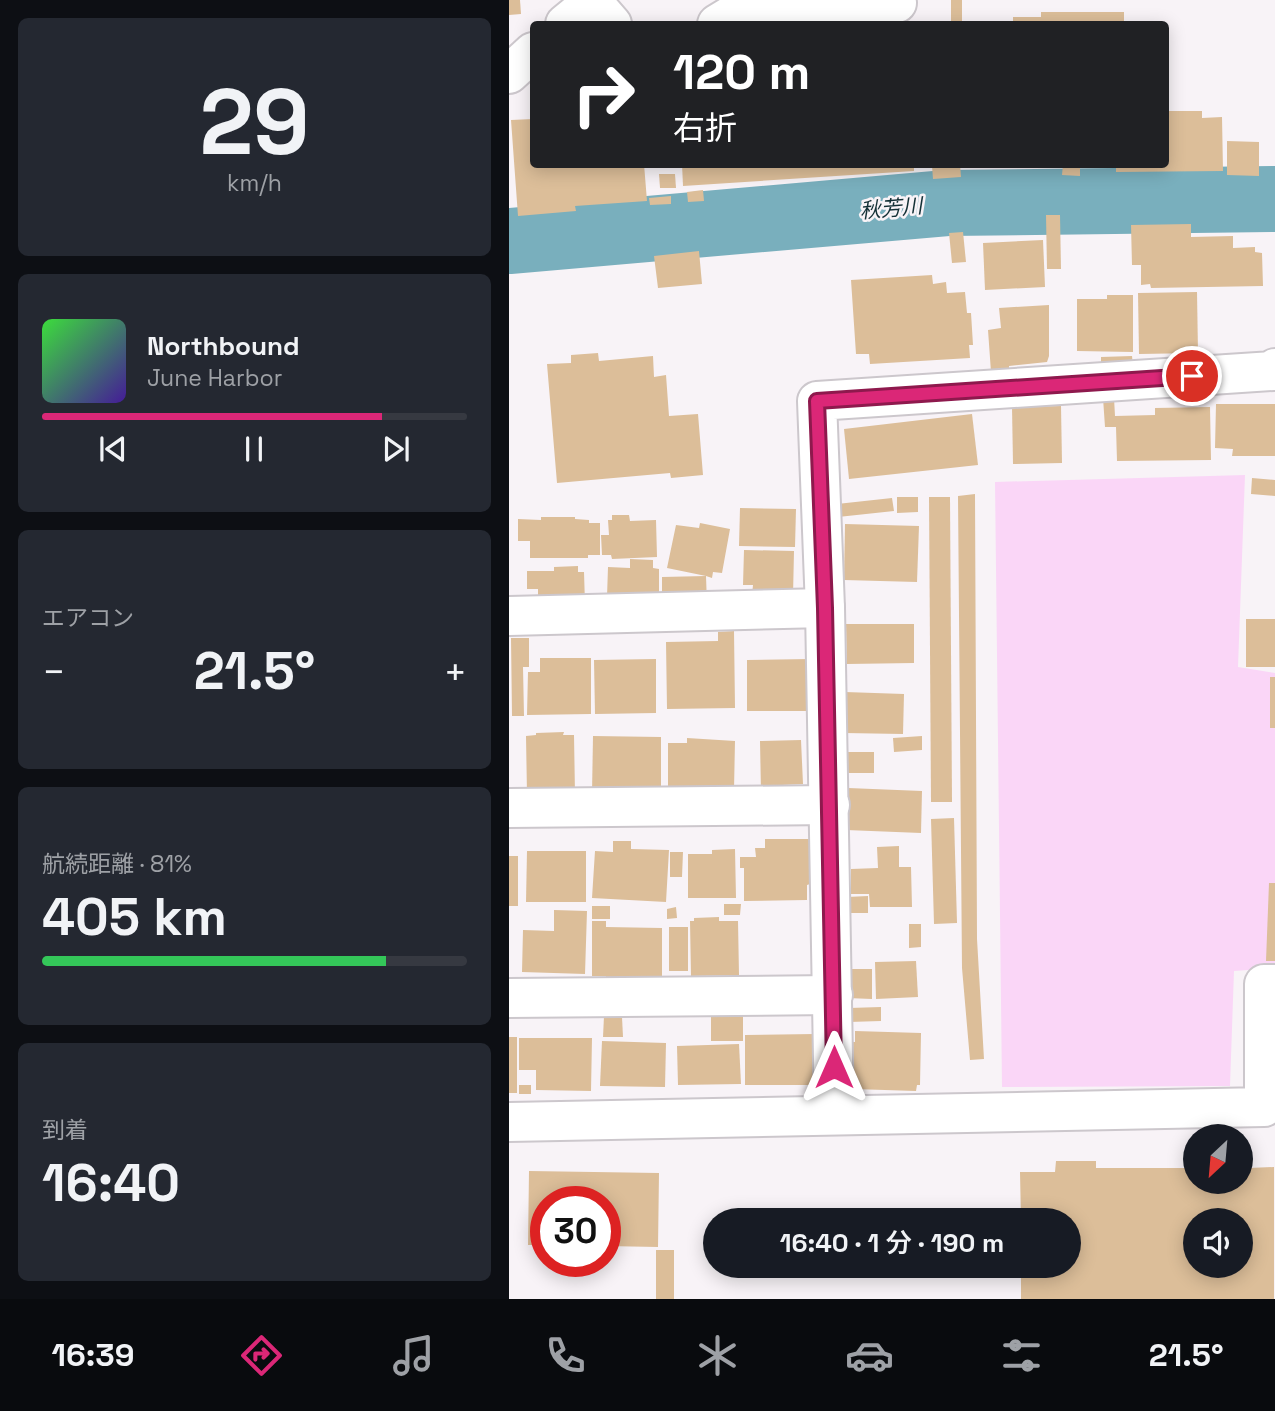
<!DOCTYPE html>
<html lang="ja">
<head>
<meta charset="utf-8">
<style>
  :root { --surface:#171b24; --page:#242831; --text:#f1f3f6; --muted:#9ea1a6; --line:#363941; --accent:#db2777 }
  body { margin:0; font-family:"Space Grotesk","Noto Sans JP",sans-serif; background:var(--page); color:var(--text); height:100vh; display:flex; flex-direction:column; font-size:26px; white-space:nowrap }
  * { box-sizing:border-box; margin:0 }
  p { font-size:23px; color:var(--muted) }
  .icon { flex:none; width:38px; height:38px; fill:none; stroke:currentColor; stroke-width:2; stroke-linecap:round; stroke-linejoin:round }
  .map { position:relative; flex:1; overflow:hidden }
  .sheet { display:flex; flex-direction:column; gap:18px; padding:18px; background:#0d0f14; width:509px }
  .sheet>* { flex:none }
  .guide { position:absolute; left:21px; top:21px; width:639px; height:147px; border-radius:7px; box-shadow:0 4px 18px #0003; background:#202124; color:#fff; overflow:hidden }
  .needle { width:46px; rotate:206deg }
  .buttons { position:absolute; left:674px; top:1124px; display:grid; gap:14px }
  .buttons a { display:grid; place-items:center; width:70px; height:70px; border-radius:50%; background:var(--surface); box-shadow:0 4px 18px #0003; font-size:35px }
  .speed { position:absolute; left:21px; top:1186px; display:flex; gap:14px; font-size:35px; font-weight:700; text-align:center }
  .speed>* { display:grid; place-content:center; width:91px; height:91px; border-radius:50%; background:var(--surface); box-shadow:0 4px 18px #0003; line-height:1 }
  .speed .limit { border:10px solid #d22; background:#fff; color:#111 }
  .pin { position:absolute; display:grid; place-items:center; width:60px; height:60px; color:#fff; margin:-30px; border:4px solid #fff; border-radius:50%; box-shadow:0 2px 7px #0007 }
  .me { position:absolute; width:77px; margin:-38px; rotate:0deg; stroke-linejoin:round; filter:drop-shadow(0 0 5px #0008) }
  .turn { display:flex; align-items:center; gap:24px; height:147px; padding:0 28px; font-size:32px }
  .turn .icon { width:91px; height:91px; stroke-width:2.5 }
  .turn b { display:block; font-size:49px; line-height:60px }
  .big { font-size:52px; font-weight:600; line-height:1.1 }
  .sheet .widget { flex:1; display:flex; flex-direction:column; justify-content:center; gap:10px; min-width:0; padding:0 24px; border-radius:10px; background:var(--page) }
  .sheet .dial { align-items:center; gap:0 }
  .dial b { font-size:91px; line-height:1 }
  .song { display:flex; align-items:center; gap:21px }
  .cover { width:84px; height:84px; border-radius:10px; background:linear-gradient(135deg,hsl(120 70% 55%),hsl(260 70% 35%)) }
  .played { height:7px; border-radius:4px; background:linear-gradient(90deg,var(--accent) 80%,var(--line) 80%) }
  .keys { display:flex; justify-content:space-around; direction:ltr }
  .heat { display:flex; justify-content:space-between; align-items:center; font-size:38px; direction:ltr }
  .charge { height:10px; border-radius:5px; background:linear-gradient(90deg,#34c759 81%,var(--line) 0) }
  .trip { position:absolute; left:194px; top:1208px; width:378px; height:70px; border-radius:35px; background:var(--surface); box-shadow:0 4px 18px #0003; font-weight:600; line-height:70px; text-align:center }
  .tabs { display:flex; height:112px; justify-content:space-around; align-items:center; background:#090b0e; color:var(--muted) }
  .tabs .icon { width:49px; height:49px }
  .tabs .active { color:var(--accent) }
  .tabs b { font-size:32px; color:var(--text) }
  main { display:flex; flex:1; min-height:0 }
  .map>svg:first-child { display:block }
  .green { fill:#fad6f7 }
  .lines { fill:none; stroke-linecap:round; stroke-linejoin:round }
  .river { stroke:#79afbd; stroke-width:66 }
  .building { fill:#dcbe99; fill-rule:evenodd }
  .minor-casing { stroke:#ccc7cc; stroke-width:42 }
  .major-casing { stroke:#ccc7cc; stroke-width:42 }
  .minor { stroke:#fff; stroke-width:38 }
  .major { stroke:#fff; stroke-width:38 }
  .route-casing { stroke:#8e194d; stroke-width:18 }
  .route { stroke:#db2777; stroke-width:12 }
  .labels { text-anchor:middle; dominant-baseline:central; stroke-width:5; stroke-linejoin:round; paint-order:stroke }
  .water-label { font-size:21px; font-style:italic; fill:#143036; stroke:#f8f3f7 }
</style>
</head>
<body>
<main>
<section class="sheet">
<div class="widget dial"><b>29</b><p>km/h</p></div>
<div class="widget">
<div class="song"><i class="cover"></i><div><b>Northbound</b><p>June Harbor</p></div></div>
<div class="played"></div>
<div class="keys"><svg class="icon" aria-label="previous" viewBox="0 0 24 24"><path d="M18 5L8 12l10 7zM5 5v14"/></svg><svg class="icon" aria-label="pause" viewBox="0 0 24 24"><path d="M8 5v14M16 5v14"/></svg><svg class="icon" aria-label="next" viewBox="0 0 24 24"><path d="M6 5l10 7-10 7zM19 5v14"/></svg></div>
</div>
<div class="widget"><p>エアコン</p>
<div class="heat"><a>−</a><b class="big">21.5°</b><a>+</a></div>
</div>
<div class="widget"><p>航続距離 · 81%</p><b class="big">405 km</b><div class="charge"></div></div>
<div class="widget"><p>到着</p><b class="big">16:40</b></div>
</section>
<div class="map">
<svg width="766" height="1299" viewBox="0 0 766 1299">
  <rect width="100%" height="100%" fill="#f8f3f7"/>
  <polygon class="green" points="736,475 729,667 766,673 766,968 725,971 721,1086 493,1087 486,482"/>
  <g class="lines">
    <polyline class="river" points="0,241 438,203 766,199"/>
  </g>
  <g class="building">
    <polygon points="0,0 11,0 12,14 0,15"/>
    <rect x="442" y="0" width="11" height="24"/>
    <polygon points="532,12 615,12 615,24 504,24 504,17 532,17"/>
    <polygon points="656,111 693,111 693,118 713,117 714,171 607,172 607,164 656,164"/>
    <polygon points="24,119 24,164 135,164 138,201 66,206 67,211 9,216 2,120"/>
    <polygon points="718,141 750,142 750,176 718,175"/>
    <polygon points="173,164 405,164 405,171 174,186"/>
    <polygon points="439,164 451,164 452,177 424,179 423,166"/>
    <polygon points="554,164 571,164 571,176 553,175"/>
    <polygon points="150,174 166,174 167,188 151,188"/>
    <polygon points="194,190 195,201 179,202 178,192"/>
    <polygon points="162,196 162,204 141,205 140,198"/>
    <polygon points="537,215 551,215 552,269 538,269"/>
    <polygon points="682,224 682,237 724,236 724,248 746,247 746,252 753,253 754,286 642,288 641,284 632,285 632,265 623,265 622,225"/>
    <polygon points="454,232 457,262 443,263 440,233"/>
    <polygon points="534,240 536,287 476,290 474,243"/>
    <polygon points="190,251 193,284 149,288 145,256"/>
    <polygon points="423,275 424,284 437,282 438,293 456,292 458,313 462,313 464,345 460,345 461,358 361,364 360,354 347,354 342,280"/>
    <polygon points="688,292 689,353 630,354 629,293"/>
    <polygon points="598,295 624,295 624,352 568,351 568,299 598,299"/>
    <polygon points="540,305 540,356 538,362 500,366 500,371 482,372 479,330 492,328 490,308"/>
    <polygon points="89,353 90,361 144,356 145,377 157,375 160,416 189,414 194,475 162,478 161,473 48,483 38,364 62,363 62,355"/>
    <polygon points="623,356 624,366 592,367 592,357"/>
    <polygon points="594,398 605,398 606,416 646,415 646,408 701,407 702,460 608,461 607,427 596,427"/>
    <polygon points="707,404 766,404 766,456 723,456 724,449 706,448"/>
    <polygon points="552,406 553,463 504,464 503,407"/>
    <polygon points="463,414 469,465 340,479 335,429"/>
    <polygon points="743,478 766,480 766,496 742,494"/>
    <polygon points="466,494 468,939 475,1059 461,1060 453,968 449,496"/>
    <polygon points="388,497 409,497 409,512 388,513"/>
    <polygon points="420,497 441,497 443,802 422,802"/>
    <polygon points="383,498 385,511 329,517 328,504"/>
    <polygon points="231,508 287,509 286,547 230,546"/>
    <polygon points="103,515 120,515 121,521 147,520 148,557 103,559 102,555 93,555 92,535 100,535 99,520 103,520"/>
    <polygon points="32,517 66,517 66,519 80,520 80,523 91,523 91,555 79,555 79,558 21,558 21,541 9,541 9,519 32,520"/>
    <polygon points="191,523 221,529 213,573 204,572 203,578 197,576 198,604 153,605 153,577 197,576 158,568 167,525 190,528"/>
    <polygon points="336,524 410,526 408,582 335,580"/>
    <polygon points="235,550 285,551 284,596 243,595 244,585 234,585"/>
    <polygon points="121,559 144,560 144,568 150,569 150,598 98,597 99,567 121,568"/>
    <polygon points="69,566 69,572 75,572 76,604 29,605 29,589 18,589 18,571 45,571 45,567"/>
    <rect x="737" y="619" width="29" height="48"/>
    <polygon points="337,624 405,624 405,663 338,664"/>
    <polygon points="225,631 226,708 158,709 157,642 209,641 209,632"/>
    <polygon points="2,638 20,638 20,667 14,667 15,716 3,716"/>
    <polygon points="31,658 82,658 82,714 18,715 19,672 31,672"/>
    <polygon points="147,659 147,713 86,714 85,660"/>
    <polygon points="302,659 302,711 238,711 238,660"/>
    <rect x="761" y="677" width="5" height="51"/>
    <polygon points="336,692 395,694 394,734 335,733"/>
    <polygon points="55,732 54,735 65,735 66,794 18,794 17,736 27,735 27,733"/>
    <polygon points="84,736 152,737 152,791 83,794"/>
    <polygon points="413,736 413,750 385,752 384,738"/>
    <polygon points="178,738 226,741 225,790 159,790 159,743 178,743"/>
    <polygon points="292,740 294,784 273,785 273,792 252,792 251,741"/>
    <rect x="334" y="752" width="31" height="21"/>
    <polygon points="339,788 413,791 412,833 337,830"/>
    <polygon points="445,818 448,923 425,924 422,819"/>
    <polygon points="256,839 300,839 301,884 298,885 298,900 235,901 235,868 231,868 231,857 247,857 246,848 256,848"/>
    <polygon points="104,841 122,841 122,849 160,850 157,902 83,898 86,851 104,852"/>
    <polygon points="390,846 390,867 402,867 403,907 361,907 360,894 342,894 342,869 369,868 368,847"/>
    <polygon points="226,849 227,898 179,898 179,854 203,854 203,850"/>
    <polygon points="18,851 77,851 77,902 17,902"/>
    <polygon points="161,852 174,852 173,877 161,877"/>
    <rect x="0" y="856" width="9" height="50"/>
    <polygon points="760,883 766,883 766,961 757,961"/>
    <polygon points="359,896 359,913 338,913 338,897"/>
    <polygon points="215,904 232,904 231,915 215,915"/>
    <rect x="83" y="906" width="18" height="13"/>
    <polygon points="167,907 168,918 158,919 158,909"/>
    <polygon points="45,910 78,911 76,974 13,972 14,930 45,931"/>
    <polygon points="210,917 210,921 229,921 230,975 182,976 181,921 185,921 185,918"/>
    <polygon points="83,921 97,921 97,927 153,928 153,979 97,984 97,976 83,976"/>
    <polygon points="400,924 412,924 412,947 400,948"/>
    <rect x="160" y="927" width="19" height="44"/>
    <polygon points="407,961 409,997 367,999 366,962"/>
    <polygon points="338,969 363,969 363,999 338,998"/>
    <polygon points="372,1007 372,1021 340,1022 340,1008"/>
    <rect x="202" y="1012" width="32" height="29"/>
    <polygon points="95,1016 113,1017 114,1037 94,1037"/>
    <polygon points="346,1031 412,1033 411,1085 408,1085 407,1091 344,1089 344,1084 340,1083 341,1042 346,1042"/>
    <polygon points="306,1034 306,1085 236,1085 236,1035"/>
    <rect x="0" y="1037" width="8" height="56"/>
    <polygon points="10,1038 83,1038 82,1091 27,1090 27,1070 10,1070"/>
    <polygon points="93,1041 157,1043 156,1087 91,1086"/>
    <polygon points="230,1044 232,1084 169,1085 168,1046"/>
    <rect x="10" y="1085" width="12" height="9"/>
    <path d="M732,1160H740V1168L765,1167V1299H512V1265H560V1220H512L511,1172H546L547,1161H587V1168H686V1181H732ZM686,1220H732V1265H686Z"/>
    <polygon points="20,1171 150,1173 149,1247 96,1246 96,1202 37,1202 37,1245 19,1245"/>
    <rect x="147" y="1250" width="18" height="49"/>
  </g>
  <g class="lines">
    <g class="minor-casing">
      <g id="minor">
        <polyline points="83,1 103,24"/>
        <polyline points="208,24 221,16 388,3 387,0"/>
        <polyline points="316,608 308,401 764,371 766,368"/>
        <polyline points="0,616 316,608 325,1115"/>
        <polyline points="0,808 321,805"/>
        <polyline points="0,998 324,995"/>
        <polyline points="0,1122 755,1107 755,984 766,984"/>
      </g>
    </g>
    <g class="major-casing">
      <g id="major">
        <polyline points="56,24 85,0"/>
        <polyline points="0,74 24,52"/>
      </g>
    </g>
    <use href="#minor" class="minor"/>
    <use href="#major" class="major"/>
  </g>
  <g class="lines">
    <g class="route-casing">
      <polyline id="route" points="325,1067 316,608 308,401 683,376"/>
    </g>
    <use href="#route" class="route"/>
  </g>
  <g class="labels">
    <g class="water-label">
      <text transform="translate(382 208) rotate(-5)">秋芳川</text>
    </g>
  </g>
</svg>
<div class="buttons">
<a><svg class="needle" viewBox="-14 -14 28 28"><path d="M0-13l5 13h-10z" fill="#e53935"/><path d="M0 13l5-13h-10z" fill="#9ea1a6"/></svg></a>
<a><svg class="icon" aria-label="sound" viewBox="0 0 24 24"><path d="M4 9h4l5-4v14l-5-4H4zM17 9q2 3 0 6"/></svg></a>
</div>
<div class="speed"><div class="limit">30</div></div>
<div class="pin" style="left:683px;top:376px;background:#d93025"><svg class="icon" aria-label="arrive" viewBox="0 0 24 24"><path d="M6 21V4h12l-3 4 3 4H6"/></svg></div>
<svg class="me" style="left:325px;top:1067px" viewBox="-20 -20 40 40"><path d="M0-17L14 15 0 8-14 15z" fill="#db2777" stroke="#fff" stroke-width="4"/></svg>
<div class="trip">16:40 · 1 分 · 190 m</div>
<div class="guide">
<div class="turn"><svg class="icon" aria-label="right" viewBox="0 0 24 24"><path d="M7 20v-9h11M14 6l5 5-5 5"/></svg><div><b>120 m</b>右折</div></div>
</div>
</div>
</main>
<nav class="tabs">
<b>16:39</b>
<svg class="icon active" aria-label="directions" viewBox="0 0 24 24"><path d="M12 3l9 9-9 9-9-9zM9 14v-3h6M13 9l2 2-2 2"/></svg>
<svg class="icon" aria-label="music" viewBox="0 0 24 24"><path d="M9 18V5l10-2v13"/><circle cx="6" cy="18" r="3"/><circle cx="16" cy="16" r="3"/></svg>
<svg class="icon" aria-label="phone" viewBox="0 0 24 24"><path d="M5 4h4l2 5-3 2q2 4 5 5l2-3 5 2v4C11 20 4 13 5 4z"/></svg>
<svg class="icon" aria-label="climate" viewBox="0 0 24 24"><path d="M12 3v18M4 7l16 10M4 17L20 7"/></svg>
<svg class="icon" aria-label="car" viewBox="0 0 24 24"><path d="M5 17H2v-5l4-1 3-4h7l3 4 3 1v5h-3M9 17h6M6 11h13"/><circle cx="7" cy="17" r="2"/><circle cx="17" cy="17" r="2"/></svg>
<svg class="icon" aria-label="filters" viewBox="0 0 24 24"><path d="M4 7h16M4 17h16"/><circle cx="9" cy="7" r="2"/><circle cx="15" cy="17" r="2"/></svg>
<b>21.5°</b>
</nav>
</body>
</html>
